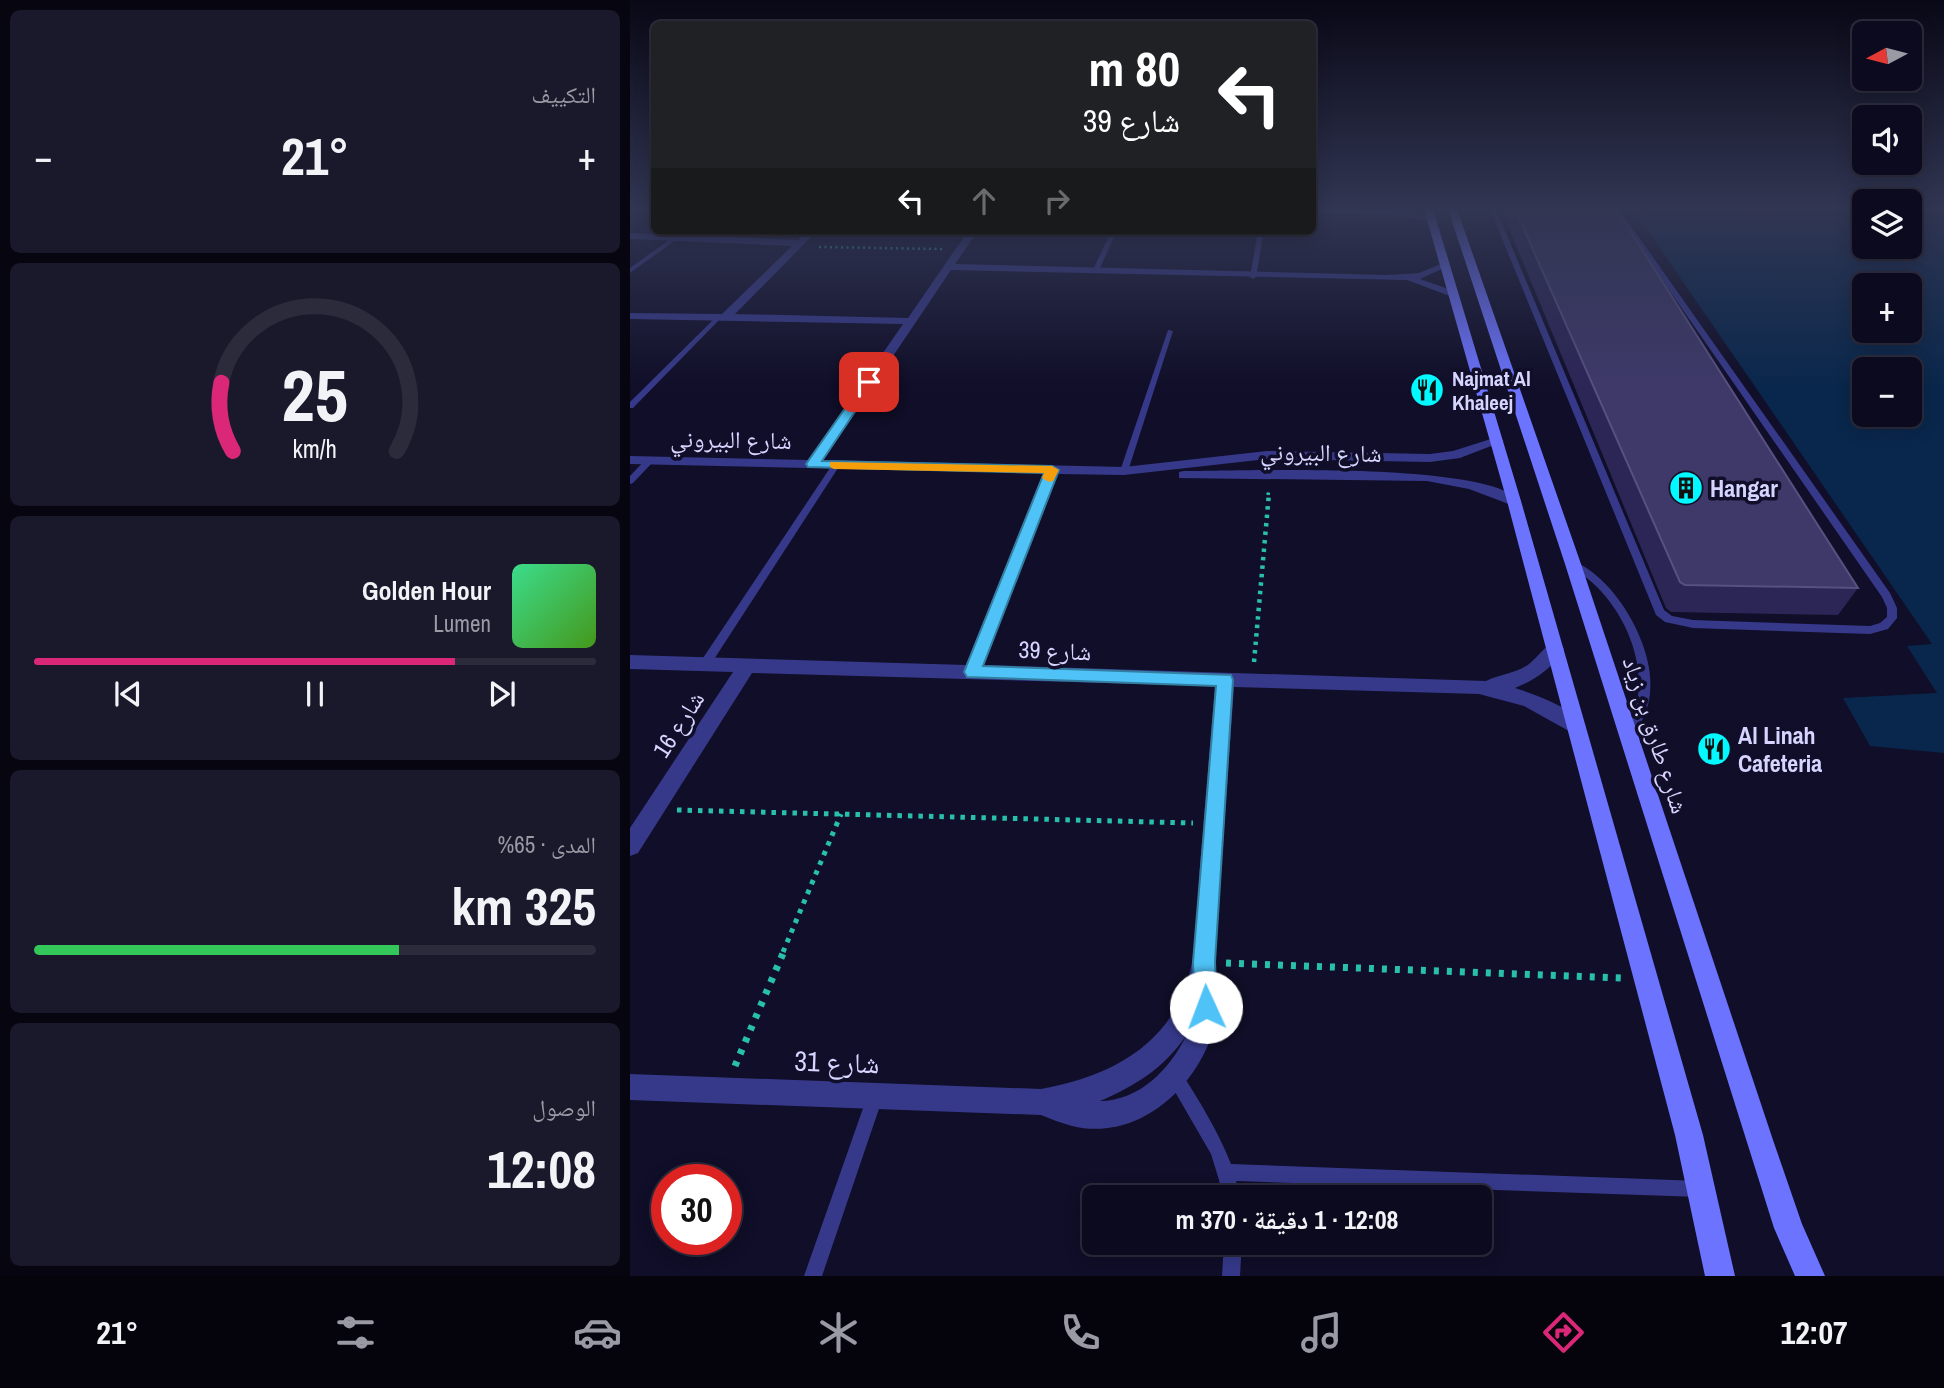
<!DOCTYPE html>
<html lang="ar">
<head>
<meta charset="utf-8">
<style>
  :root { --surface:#0c0a1e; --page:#1a182b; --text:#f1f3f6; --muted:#9a9aa4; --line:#2c2b3c; --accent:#db2777 }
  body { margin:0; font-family:"Archivo Narrow","Noto Naskh Arabic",sans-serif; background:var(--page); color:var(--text); direction:rtl; height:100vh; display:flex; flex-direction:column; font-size:26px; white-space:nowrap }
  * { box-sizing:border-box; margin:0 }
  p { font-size:23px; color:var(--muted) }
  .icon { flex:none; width:38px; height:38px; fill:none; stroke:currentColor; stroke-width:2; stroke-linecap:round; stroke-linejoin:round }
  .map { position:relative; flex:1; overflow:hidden; direction:ltr }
  .sheet { display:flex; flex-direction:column; gap:10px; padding:10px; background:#070610; width:630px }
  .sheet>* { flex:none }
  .banner { position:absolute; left:21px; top:21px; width:665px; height:214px; border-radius:10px; box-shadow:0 4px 18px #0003,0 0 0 2px var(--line); direction:rtl; background:#202124; color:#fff; overflow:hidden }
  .needle { width:46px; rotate:263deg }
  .controls { position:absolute; left:1222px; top:21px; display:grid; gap:14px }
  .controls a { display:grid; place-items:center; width:70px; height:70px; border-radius:10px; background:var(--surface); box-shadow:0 4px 18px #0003,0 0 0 2px var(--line); font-size:35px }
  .speed { position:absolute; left:21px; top:1164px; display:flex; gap:14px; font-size:35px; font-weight:700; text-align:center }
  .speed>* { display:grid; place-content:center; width:91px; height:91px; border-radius:50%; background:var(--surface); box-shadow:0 4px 18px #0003,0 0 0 2px var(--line); line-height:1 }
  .speed .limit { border:10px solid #d22; background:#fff; color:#111 }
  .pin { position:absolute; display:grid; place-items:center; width:60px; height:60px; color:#fff; margin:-30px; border-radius:14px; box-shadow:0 4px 10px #0006 }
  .me { position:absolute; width:77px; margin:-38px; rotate:358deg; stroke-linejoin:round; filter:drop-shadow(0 0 5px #0008) }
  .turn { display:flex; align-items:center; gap:24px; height:147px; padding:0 21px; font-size:32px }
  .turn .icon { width:91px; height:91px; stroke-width:2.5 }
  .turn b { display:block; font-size:49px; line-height:60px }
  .lanes { display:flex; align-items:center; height:66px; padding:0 21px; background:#0003; justify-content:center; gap:35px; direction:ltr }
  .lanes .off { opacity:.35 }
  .big { font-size:52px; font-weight:800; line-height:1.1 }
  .sheet .card { flex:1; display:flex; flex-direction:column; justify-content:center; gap:10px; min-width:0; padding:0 24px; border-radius:10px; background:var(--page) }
  .sheet .dial { align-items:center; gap:0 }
  .dial svg { height:182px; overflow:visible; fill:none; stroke:var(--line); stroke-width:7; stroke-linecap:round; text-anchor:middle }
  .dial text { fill:var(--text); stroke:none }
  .song { display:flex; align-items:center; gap:21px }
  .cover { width:84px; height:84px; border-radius:10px; background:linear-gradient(135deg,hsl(150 70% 55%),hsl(100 70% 35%)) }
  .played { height:7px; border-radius:4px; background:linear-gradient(90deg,var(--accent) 75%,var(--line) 75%) }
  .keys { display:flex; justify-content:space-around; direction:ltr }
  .heat { display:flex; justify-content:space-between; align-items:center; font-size:38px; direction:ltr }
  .charge { height:10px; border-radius:5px; background:linear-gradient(90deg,#34c759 65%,var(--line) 0) }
  .trip { position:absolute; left:452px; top:1185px; width:410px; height:70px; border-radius:10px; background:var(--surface); box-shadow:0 4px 18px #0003,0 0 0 2px var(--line); font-weight:800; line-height:70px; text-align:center; direction:rtl }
  .menu { display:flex; height:112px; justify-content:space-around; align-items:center; background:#05040c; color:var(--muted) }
  .menu .icon { width:49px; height:49px }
  .menu .active { color:var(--accent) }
  .menu b { font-size:32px; color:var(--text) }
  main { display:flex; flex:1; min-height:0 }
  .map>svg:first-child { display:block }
  .water { fill:#09274c; fill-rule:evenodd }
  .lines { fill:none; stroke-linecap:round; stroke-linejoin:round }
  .path-far4 { stroke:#28c0ab; stroke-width:2.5; stroke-dasharray:2 3.5; stroke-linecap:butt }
  .path-far3 { stroke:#28c0ab; stroke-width:3.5; stroke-dasharray:2.5 3.5; stroke-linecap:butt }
  .path-far2 { stroke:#28c0ab; stroke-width:4.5; stroke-dasharray:3.5 5; stroke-linecap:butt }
  .path-far1 { stroke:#28c0ab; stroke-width:5; stroke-dasharray:4.5 6; stroke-linecap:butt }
  .path { stroke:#28c0ab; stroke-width:7; stroke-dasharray:5 8; stroke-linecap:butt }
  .lane { fill:#36398a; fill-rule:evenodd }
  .street { fill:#36398a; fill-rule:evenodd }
  .secondary { fill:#6c73ff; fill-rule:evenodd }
  .wall { fill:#2c2657 }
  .building { fill:#3e3969; stroke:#565180; stroke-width:2 }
  .route { fill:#4fc3f7; stroke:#337fa1; stroke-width:2 }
  .slow { fill:#f59e0b }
  .labels { text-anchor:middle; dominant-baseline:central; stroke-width:7; stroke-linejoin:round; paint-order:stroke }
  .far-poi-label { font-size:21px; font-weight:bold; fill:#d6d5ff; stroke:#100e28; text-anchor:start }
  .street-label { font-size:24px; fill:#d6d5ff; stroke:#100e28 }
  .poi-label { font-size:24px; font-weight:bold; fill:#d6d5ff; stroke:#100e28; text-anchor:start }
  .near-street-label { font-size:28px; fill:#d6d5ff; stroke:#100e28 }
</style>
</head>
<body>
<main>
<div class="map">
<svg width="1314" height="1276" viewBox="0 0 1314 1276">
  <rect width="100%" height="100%" fill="#100e28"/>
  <path class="water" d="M1007,215L1234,217V247H1279V217L1314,218V753L1240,746L1213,698L1307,693L1277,646L1302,644ZM1234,285H1279V331H1234ZM1234,369H1279V415H1234Z"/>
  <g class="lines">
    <polyline class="path-far4" points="189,247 313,249"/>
    <polyline class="path-far3" points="638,495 639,489"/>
    <polyline class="path-far2" points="624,662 639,493"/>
    <g class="path-far1">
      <polyline points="47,810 563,823"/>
      <polyline points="153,952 211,814"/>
    </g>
    <g class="path">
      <polyline points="596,963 993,978"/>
      <polyline points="105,1066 154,951"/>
    </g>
    <g class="lane">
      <polygon points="860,209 866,209 1034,610 1042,616 1063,620 1240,626 1250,623 1257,617 1257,608 1252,597 983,209 989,209 1260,593 1267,608 1267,618 1258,629 1240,634 1063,628 1035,622 1026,615"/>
      <polygon points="481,231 487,231 468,272 463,273 462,272"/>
      <polygon points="628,231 634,231 626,277 623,279 620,277"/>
      <polygon points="42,238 47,239 0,273 0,268"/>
      <polygon points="86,317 91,318 3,408 0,408 0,402"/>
      <polygon points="538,330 543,331 498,471 497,473 491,473 490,471"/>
      <polygon points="20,457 24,460 23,462 3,483 0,484 0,476 17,458"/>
      <polygon points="206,462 210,465 79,667 71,667 70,664 71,661 202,465"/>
      <path d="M943,561C986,578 1026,648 1020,694C1018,711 1011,724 1002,738L998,740L994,738L992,735C996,727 1003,719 1005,711C1019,665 994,608 958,579C952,574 946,570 940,566L938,564Z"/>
      <path d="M545,1070L551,1072C570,1102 588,1131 601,1164L1070,1181L1076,1183L1078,1189L1076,1195L1070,1197L606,1181L610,1197H592L589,1180L581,1154L537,1078L539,1072Z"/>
      <polygon points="245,1089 251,1091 253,1097 192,1276 174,1276 237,1097 239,1091"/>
      <polygon points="594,1242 612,1242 610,1276 592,1276"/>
    </g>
    <g class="street">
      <polygon points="682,209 768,209 806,219 801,222 768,215 682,213"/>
      <path d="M177,231H187L105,314L278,318L338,231H348L325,264L757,275L789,273L813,263L818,266L790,279L824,291V295L820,296L777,280L321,270L193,460L494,467L637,451L800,454L823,451L867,437L874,441L830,458L800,462L637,459L494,475L428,474L354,665L856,681C870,674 885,674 899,664C910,656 917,640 931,644L934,649C923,668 905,680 885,688C904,694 946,709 956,727L953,733L946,735L894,706L849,694L604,687L584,970C593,986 588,1011 584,1028C567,1088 508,1142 442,1126C431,1123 421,1119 411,1115L0,1100V1074L411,1089C484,1076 548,1041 562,962C568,931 568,898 570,866C575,806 580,746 585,686L122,673L8,853L0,856V828L103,672L0,669V655L336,665L413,473L0,464V456L179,460L273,324L0,319V313L92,314L162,246L0,239V233L168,240ZM556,1036C540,1069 509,1101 470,1101C505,1086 534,1068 556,1036Z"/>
      <path d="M554,471C616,471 854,461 891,501L884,506L839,489L797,481L549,478V472Z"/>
    </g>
    <g class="secondary">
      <polygon points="794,209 803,209 891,501 1073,1135 1105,1276 1075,1276 1045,1135 877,501"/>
      <polygon points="818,209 827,209 951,564 1144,1143 1172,1224 1195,1276 1165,1276 1144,1228 935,564"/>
    </g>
  </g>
  <polygon class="wall" points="874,209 986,209 1228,588 1208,615 1041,612 1036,608 873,214"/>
  <polygon class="building" points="885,209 986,209 1228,588 1055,585 1050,582"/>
  <linearGradient id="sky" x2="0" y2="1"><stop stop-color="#090816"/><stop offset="0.54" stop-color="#313653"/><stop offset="1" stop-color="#313653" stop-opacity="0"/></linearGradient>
  <rect width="1314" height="388" fill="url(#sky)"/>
  <polygon class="route" points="239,379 245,382 192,461 422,466 429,470 353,666 601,675 603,680 585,962 587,1007 584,1015 576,1018 568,1015 565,1007 563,962 586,686 337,677 334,672 414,473 178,467 176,464 235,380"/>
  <polygon class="slow" points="200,462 422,466 429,470 423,481 419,482 412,478 414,473 204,469 200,467"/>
  <defs>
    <g id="restaurant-disc" transform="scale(1.75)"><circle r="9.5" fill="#01f9ff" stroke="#100e28"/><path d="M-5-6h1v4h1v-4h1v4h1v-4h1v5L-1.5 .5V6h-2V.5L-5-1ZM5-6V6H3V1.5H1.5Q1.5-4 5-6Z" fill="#111"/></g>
    <g id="building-disc" transform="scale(1.75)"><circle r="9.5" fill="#01f9ff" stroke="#100e28"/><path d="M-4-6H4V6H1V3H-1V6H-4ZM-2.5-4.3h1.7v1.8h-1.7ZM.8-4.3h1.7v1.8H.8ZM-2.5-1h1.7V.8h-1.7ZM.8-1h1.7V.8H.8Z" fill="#111"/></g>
  </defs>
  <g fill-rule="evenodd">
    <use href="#restaurant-disc" x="797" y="390"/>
    <use href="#building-disc" x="1056" y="488"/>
    <use href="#restaurant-disc" x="1084" y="749"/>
  </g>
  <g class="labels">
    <g class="far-poi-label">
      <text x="822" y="378">Najmat Al<tspan x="822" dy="24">Khaleej</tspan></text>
    </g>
    <g class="street-label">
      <text transform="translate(101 439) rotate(1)">شارع البيروني</text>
      <text transform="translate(691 452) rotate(1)">شارع البيروني</text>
      <text transform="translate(425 650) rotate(2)">شارع 39</text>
      <text transform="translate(48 724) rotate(-57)">شارع 16</text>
      <text transform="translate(1026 735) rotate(72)">شارع طارق بن زياد</text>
    </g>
    <g class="poi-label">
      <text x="1080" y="488">Hangar</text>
      <text x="1108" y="735">Al Linah<tspan x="1108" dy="28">Cafeteria</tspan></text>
    </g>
    <g class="near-street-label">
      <text transform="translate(207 1062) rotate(2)">شارع 31</text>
    </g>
  </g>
</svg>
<div class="controls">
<a><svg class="needle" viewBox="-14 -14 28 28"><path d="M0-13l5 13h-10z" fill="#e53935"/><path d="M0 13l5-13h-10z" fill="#9a9aa4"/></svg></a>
<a><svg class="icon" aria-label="sound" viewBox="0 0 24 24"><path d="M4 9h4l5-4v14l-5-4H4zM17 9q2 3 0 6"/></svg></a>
<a><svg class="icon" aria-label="layers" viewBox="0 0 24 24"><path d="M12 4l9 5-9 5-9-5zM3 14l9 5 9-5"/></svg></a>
<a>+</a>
<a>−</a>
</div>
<div class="speed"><div class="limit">30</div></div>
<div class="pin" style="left:239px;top:382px;background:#d93025"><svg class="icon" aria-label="arrive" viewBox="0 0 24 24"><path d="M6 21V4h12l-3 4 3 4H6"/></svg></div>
<svg class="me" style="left:576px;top:1007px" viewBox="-20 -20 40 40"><circle r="19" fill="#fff"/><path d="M0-13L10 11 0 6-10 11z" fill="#4fc3f7"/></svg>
<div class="trip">12:08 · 1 دقيقة · 370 m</div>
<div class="banner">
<div class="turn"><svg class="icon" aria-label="left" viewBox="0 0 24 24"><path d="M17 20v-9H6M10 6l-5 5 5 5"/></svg><div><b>80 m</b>شارع 39</div></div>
<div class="lanes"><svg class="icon" aria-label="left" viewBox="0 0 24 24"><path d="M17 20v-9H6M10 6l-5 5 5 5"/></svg><svg class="icon off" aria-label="ahead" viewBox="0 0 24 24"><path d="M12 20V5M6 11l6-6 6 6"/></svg><svg class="icon off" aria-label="right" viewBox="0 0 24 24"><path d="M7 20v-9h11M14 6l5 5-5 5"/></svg></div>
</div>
</div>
<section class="sheet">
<div class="card"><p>التكييف</p>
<div class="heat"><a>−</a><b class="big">21°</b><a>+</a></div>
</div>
<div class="card dial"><svg viewBox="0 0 100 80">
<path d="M14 69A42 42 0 1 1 86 69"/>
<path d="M14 69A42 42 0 0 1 9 39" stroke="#db2777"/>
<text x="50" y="56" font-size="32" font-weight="700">25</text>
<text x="50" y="72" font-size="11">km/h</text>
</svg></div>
<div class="card">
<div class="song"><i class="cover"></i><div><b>Golden Hour</b><p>Lumen</p></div></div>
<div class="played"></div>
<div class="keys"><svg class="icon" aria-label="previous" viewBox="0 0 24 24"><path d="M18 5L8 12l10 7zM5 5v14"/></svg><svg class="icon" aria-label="pause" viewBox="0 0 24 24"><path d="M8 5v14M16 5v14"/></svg><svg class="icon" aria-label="next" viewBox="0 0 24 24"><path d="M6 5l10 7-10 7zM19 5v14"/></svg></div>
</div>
<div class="card"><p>المدى · 65%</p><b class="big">325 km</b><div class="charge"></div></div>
<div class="card"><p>الوصول</p><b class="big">12:08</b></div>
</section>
</main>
<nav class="menu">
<b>12:07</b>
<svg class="icon active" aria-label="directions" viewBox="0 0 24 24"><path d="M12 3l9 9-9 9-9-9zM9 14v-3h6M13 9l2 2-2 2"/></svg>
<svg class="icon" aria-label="music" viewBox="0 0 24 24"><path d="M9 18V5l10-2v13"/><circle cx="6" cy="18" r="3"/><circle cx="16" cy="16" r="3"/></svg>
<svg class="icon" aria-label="phone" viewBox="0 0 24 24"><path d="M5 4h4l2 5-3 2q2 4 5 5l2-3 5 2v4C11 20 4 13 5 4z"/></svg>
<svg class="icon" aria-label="climate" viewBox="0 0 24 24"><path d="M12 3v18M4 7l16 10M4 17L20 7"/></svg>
<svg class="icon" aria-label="car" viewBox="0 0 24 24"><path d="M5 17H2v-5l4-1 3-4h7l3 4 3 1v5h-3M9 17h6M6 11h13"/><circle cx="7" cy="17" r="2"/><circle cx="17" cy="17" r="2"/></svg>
<svg class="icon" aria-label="filters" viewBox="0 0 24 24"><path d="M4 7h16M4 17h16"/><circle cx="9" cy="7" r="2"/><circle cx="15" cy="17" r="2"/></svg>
<b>21°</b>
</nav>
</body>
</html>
